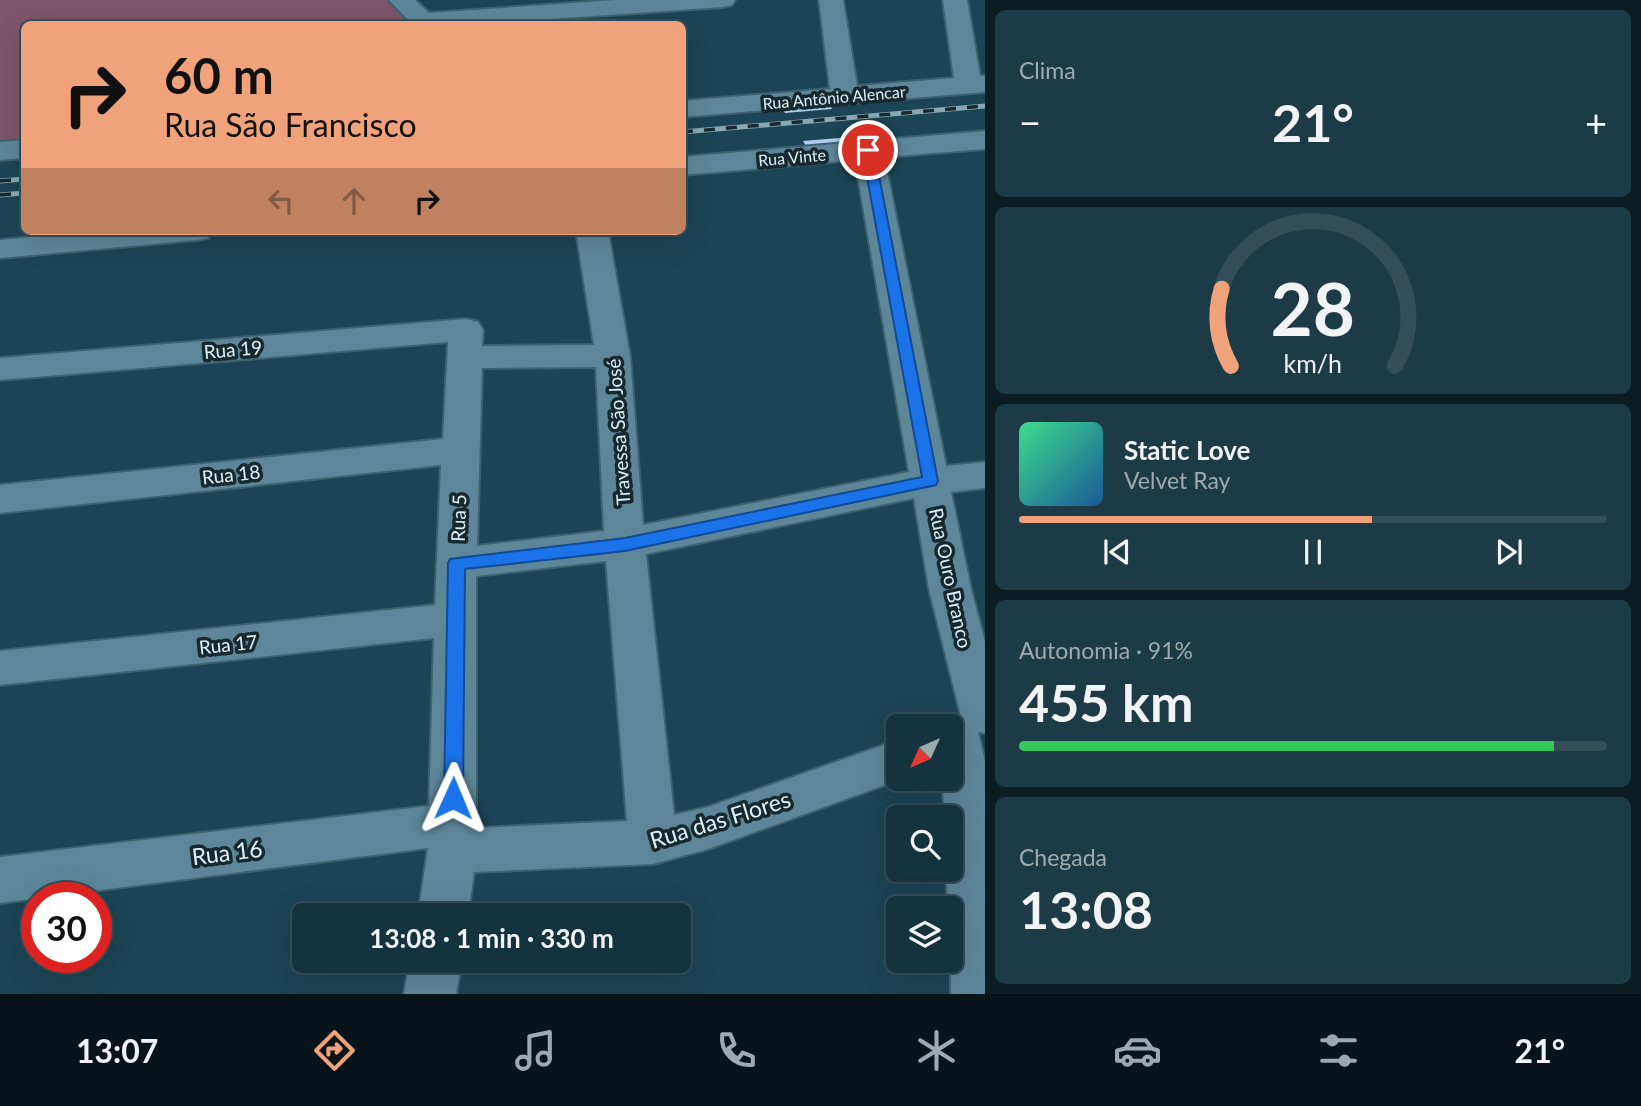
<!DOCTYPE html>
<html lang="pt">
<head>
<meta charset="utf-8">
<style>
  :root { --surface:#14333f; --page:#1d3b46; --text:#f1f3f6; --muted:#9daab0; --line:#334e59; --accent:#f0a27a }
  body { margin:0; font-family:Lato,sans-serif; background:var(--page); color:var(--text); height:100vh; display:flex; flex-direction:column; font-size:26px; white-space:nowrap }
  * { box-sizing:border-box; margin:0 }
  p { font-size:23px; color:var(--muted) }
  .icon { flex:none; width:38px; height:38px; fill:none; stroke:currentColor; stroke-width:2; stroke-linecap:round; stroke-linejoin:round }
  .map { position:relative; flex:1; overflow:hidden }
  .details { display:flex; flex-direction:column; gap:10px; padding:10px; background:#0b1c23; width:656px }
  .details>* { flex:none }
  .guide { position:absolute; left:21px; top:21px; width:665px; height:214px; border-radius:10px; box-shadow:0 7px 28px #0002,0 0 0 2px var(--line); background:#f0a27a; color:#111; overflow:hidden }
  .needle { width:46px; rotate:225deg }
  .fabs { position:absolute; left:886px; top:714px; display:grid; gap:14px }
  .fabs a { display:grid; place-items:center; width:77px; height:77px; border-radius:10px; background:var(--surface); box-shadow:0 7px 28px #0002,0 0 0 2px var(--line); font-size:35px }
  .speed { position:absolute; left:21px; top:882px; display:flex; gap:14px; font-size:35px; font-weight:700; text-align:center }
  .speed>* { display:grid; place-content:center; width:91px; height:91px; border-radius:50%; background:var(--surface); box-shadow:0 7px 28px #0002,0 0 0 2px var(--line); line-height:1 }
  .speed .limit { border:10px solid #d22; background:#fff; color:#111 }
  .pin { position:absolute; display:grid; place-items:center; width:60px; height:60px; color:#fff; margin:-30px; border:4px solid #fff; border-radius:50%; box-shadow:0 2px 7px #0007 }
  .me { position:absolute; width:77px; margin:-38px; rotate:1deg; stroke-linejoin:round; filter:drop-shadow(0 0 5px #0008) }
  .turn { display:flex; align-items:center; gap:24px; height:147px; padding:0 28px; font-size:32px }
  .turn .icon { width:91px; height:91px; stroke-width:2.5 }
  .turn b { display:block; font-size:49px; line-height:60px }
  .lanes { display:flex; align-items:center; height:66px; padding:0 28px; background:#0003; justify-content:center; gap:35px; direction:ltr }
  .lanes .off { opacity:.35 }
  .big { font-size:52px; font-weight:700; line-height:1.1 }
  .details .widget { flex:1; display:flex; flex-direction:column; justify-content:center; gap:10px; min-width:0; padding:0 24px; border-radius:10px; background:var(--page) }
  .details .dial { align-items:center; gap:0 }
  .dial svg { height:182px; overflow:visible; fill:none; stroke:var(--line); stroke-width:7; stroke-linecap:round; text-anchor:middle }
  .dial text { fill:var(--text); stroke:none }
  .song { display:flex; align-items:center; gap:21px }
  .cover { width:84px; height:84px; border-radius:10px; background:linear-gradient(135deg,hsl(150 70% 55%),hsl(210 70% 35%)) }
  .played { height:7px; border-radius:4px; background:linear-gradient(90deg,var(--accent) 60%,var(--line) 60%) }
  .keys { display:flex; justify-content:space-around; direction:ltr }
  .heat { display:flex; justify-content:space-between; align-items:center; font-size:38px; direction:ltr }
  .charge { height:10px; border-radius:5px; background:linear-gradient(90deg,#34c759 91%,var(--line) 0) }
  .trip { position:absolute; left:292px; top:903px; width:399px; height:70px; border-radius:10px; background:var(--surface); box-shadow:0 7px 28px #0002,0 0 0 2px var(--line); font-weight:700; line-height:70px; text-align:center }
  .menu { display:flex; height:112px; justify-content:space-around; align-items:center; background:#081419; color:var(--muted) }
  .menu .icon { width:49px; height:49px }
  .menu .on { color:var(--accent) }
  .menu b { font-size:32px; color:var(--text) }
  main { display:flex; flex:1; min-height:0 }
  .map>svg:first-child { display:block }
  .green { fill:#7e556a }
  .building { fill:#afceeb }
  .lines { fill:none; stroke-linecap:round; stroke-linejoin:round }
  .minor-casing { stroke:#3d626f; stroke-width:4 }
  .minor { fill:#5d8799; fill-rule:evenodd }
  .rail-casing { stroke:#89a7b4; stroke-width:5 }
  .rail { stroke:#17282f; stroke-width:3.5; stroke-dasharray:11; stroke-linecap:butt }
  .route { fill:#1a73e8; stroke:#114b97; stroke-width:2 }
  .labels { text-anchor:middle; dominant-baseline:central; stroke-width:7; stroke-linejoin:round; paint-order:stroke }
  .far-street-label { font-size:16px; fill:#dbf1fb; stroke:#17282f }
  .street-label { font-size:19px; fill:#dbf1fb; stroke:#17282f }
  .near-street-label { font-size:23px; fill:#dbf1fb; stroke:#17282f }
</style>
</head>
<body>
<main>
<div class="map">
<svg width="985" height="994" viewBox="0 0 985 994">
  <rect width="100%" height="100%" fill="#1b4454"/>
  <polygon class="green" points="0,0 407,0 432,24 24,24 24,148 0,151"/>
  <g class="building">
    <polygon points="829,103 832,109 785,113 781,107"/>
    <polygon points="851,137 855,144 807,148 803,141"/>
  </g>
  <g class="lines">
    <g class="minor-casing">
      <g id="minor">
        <polygon points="389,0 415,0 429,13 617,0 735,0 732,5 723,7 481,24 412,24"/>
        <polygon points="819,0 843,0 857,86 954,78 943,0 967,0 980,76 985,76 985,92 682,117 682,101 830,89"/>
        <path d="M985,131V149L884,157L946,466L985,462V488L951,492L971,589L985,642V733L978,732L985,761V994H951L950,908H948L946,870H950V817H945L942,779H950V726H941L958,719L962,720L929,589L914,498L646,554L674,815L708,807L898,740V779H901L708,849L653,864L474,872L468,915H418L428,848L0,903V857L429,806L434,638L0,685V651L435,605L441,465L0,513V485L443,439L448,342L0,380V358L466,319L478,322L483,330L482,346L594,345L576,231H608L630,356L643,525L909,472L855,160L682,175V157ZM596,367L604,531L477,546L482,368ZM606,561L627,821L476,828V576Z"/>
        <polygon points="24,140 24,158 0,160 0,142"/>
        <polygon points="94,231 213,231 208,238 197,240 0,258 0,240"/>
        <polygon points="410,961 462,961 456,994 404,994"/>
      </g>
    </g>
    <use href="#minor" class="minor"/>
    <g class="rail-casing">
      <g id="rail">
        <polyline points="682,132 985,106"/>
        <polyline points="0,181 24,179"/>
        <polyline points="0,195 24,193"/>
      </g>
    </g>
    <use href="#rail" class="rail"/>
  </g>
  <polygon class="route" points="868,147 874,150 938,481 936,485 625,551 465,569 463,798 460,804 453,806 447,804 444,798 448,563 450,559 625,538 922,477 862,150"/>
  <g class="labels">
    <g class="far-street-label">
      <text transform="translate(834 97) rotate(-5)">Rua Antônio Alencar</text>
      <text transform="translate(792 157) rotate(-5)">Rua Vinte</text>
    </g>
    <g class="street-label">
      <text transform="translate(233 349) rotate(-5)">Rua 19</text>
      <text transform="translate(618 432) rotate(-94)">Travessa São José</text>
      <text transform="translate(231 474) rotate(-6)">Rua 18</text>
      <text transform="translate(458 518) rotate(-88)">Rua 5</text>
      <text transform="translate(951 578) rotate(78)">Rua Ouro Branco</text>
      <text transform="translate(228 644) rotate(-6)">Rua 17</text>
    </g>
    <g class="near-street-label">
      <text transform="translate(720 819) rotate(-17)">Rua das Flores</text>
      <text transform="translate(227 852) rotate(-7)">Rua 16</text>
    </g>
  </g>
</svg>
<div class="fabs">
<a><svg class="needle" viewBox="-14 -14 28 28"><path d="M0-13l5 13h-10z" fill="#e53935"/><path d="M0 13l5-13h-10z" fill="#9daab0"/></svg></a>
<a><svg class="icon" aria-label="search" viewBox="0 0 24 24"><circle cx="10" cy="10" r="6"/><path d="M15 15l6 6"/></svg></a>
<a><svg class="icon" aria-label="layers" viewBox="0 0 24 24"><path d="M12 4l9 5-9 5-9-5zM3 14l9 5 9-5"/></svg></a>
</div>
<div class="speed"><div class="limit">30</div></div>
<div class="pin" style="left:868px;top:150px;background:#d93025"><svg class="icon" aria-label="arrive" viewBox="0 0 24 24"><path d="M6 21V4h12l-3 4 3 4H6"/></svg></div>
<svg class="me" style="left:453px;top:798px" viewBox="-20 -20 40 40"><path d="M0-17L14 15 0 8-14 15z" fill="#1a73e8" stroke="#fff" stroke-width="4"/></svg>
<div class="trip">13:08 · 1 min · 330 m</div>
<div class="guide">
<div class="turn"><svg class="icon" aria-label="right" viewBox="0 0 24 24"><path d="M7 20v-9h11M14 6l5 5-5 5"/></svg><div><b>60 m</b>Rua São Francisco</div></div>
<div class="lanes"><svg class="icon off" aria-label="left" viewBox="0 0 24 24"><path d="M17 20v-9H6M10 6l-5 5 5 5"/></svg><svg class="icon off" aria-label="ahead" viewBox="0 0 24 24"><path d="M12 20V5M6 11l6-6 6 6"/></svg><svg class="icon" aria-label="right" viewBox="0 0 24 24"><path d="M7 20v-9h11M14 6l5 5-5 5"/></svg></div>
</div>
</div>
<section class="details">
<div class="widget"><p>Clima</p>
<div class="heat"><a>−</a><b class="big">21°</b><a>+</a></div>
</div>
<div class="widget dial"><svg viewBox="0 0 100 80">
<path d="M14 69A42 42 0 1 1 86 69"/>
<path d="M14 69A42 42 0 0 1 10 35" stroke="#f0a27a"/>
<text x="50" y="56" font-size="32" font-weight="700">28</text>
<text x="50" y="72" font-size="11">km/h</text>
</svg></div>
<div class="widget">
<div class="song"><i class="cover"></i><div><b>Static Love</b><p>Velvet Ray</p></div></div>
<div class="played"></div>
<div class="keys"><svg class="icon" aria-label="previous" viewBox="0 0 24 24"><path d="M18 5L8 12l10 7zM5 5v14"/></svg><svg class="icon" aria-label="pause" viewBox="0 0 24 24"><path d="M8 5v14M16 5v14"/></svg><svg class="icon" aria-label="next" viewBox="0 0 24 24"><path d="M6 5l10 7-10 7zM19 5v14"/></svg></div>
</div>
<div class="widget"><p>Autonomia · 91%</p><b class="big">455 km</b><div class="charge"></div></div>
<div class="widget"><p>Chegada</p><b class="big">13:08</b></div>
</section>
</main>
<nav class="menu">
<b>13:07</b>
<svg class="icon on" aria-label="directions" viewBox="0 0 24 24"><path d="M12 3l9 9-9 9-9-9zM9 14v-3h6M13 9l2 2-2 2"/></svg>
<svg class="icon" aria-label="music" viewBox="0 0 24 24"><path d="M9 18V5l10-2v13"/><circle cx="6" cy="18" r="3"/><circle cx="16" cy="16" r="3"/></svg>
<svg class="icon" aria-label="phone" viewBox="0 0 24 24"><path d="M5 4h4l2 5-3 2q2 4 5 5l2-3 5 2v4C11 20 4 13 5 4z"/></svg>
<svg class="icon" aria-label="climate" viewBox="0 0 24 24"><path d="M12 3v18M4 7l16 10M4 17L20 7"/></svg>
<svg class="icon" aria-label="car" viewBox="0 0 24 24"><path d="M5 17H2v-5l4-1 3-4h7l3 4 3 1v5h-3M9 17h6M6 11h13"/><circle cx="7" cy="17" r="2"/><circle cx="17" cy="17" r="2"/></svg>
<svg class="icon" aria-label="filters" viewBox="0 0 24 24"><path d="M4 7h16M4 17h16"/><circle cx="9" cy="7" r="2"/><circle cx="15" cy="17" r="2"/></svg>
<b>21°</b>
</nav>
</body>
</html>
